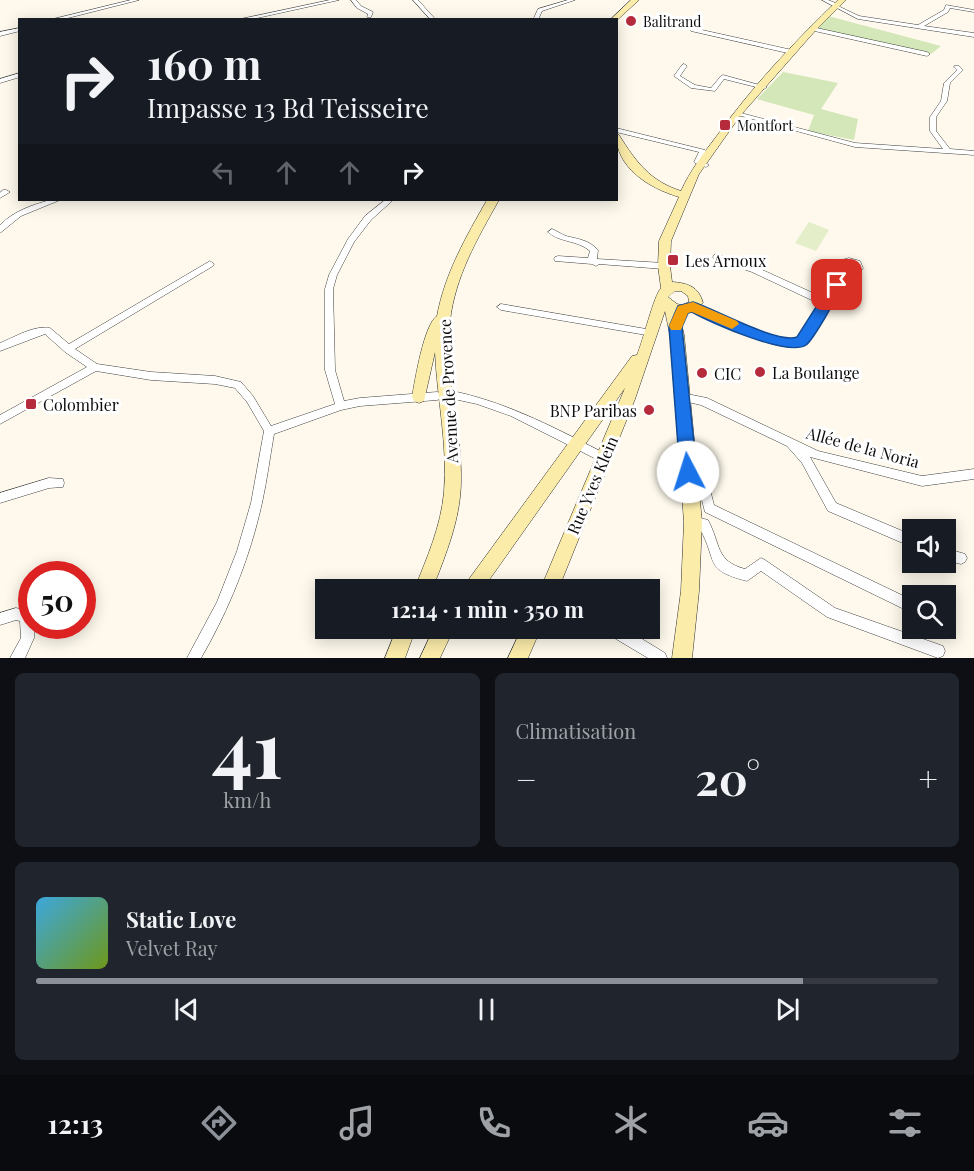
<!DOCTYPE html>
<html lang="fr">
<head>
<meta charset="utf-8">
<style>
  :root { --surface:#171b24; --page:#20242c; --text:#f1f3f6; --muted:#9ea1a6; --line:#363941; --accent:#8c9099 }
  body { margin:0; font-family:"Playfair Display",serif; background:var(--page); color:var(--text); height:100vh; display:flex; flex-direction:column; font-size:22px; white-space:nowrap }
  * { box-sizing:border-box; margin:0 }
  p { font-size:20px; color:var(--muted) }
  .icon { flex:none; width:33px; height:33px; fill:none; stroke:currentColor; stroke-width:2; stroke-linecap:round; stroke-linejoin:round }
  .map { position:relative; height:658px; overflow:hidden }
  .sheet { display:flex; flex-direction:column; gap:15px; padding:15px; background:#0d0f14; flex:1 }
  .sheet>* { flex:none }
  .guide { position:absolute; left:18px; top:18px; width:600px; height:183px; border-radius:0px; box-shadow:0 3px 15px #0003; background:#171b24; color:var(--text); overflow:hidden }
  .buttons { position:absolute; left:902px; top:519px; display:grid; gap:12px }
  .buttons a { display:grid; place-items:center; width:54px; height:54px; border-radius:0px; background:var(--surface); box-shadow:0 3px 15px #0003; font-size:30px }
  .speed { position:absolute; left:18px; top:561px; display:flex; gap:12px; font-size:30px; font-weight:700; text-align:center }
  .speed>* { display:grid; place-content:center; width:78px; height:78px; border-radius:50%; background:var(--surface); box-shadow:0 3px 15px #0003; line-height:1 }
  .speed .limit { border:9px solid #d22; background:#fff; color:#111 }
  .pin { position:absolute; display:grid; place-items:center; width:51px; height:51px; color:#fff; margin:-26px; border-radius:12px; box-shadow:0 3px 9px #0006 }
  .me { position:absolute; width:66px; margin:-33px; rotate:355deg; stroke-linejoin:round; filter:drop-shadow(0 0 4px #0008) }
  .turn { display:flex; align-items:center; gap:21px; height:126px; padding:0 30px; font-size:27px }
  .turn .icon { width:78px; height:78px; stroke-width:2.5 }
  .turn b { display:block; font-size:42px; line-height:51px }
  .lanes { display:flex; align-items:center; height:57px; padding:0 30px; background:#0003; justify-content:center; gap:30px; direction:ltr }
  .lanes .off { opacity:.35 }
  .big { font-size:45px; font-weight:700; line-height:1.1 }
  .sheet .widget { flex:1; display:flex; flex-direction:column; justify-content:center; gap:9px; min-width:0; padding:0 21px; border-radius:9px; background:var(--page) }
  .sheet .dial { align-items:center; gap:0 }
  .dial b { font-size:78px; line-height:1 }
  .song { display:flex; align-items:center; gap:18px }
  .cover { width:72px; height:72px; border-radius:9px; background:linear-gradient(135deg,hsl(200 70% 55%),hsl(80 70% 35%)) }
  .played { height:6px; border-radius:3px; background:linear-gradient(90deg,var(--accent) 85%,var(--line) 85%) }
  .keys { display:flex; justify-content:space-around; direction:ltr }
  .heat { display:flex; justify-content:space-between; align-items:center; font-size:33px; direction:ltr }
  .sheet .tiles { flex:1; display:grid; gap:15px; grid-template-columns:1fr 1fr }
  .widget:last-child { grid-column:span 2 }
  .trip { position:absolute; left:315px; top:579px; width:345px; height:60px; border-radius:0px; background:var(--surface); box-shadow:0 3px 15px #0003; font-weight:700; line-height:60px; text-align:center }
  .tabs { display:flex; height:96px; justify-content:space-around; align-items:center; background:#090b0e; color:var(--muted) }
  .tabs .icon { width:42px; height:42px }
  .tabs .active { color:var(--accent) }
  .tabs b { font-size:27px; color:var(--text) }
  .map>svg:first-child { display:block }
  .green { fill:#d4e7b8 }
  .pitch { fill:#e4eec9 }
  .lines { fill:none; stroke-linecap:round; stroke-linejoin:round }
  .street-casing { stroke:#3f3f3f; stroke-width:1 }
  .secondary-casing { stroke:#2e2e2e; stroke-width:1 }
  .street { fill:#fff; fill-rule:evenodd }
  .secondary { fill:#fbecaa; fill-rule:evenodd }
  .route { fill:#1a73e8; stroke:#114b97; stroke-width:1.5 }
  .slow { fill:#f59e0b }
  .poi-dot { fill:#b62b3c; stroke:#fff; stroke-width:2 }
  .labels { text-anchor:middle; dominant-baseline:central; stroke-width:6; stroke-linejoin:round; paint-order:stroke }
  .far-poi-label { font-size:14px; fill:#0c0c0c; stroke:#fff; text-anchor:start }
  .poi-label { font-size:16px; fill:#0c0c0c; stroke:#fff; text-anchor:start }
  .street-label { font-size:16px; fill:#0c0c0c; stroke:#fff }
</style>
</head>
<body>
<div class="map">
<svg width="974" height="658" viewBox="0 0 974 658">
  <rect width="100%" height="100%" fill="#fef9ec"/>
  <g class="green">
    <polygon points="828,16 941,46 931,54 818,29"/>
    <polygon points="783,72 838,83 821,109 858,119 854,140 808,131 814,115 757,99"/>
  </g>
  <polygon class="pitch" points="809,222 829,230 816,251 795,243"/>
  <g class="lines">
    <g class="street-casing">
      <g id="street">
        <polygon points="131,0 139,0 60,20 49,20"/>
        <polygon points="330,0 339,0 248,20 236,20"/>
        <polygon points="351,0 356,0 361,6 373,12 371,17 367,17 368,14 357,8"/>
        <polygon points="413,0 418,0 436,20 431,20"/>
        <polygon points="568,0 575,0 542,11 538,20 533,20 538,9"/>
        <polygon points="822,0 828,0 838,4 838,6 859,16 918,25 944,10 946,5 974,10 974,12 950,8 948,12 924,26 974,33 974,37 858,19"/>
        <polygon points="812,27 927,52 930,54 927,56 810,30 810,28"/>
        <polygon points="20,28 20,31 0,36 0,32"/>
        <polygon points="693,28 792,50 795,52 792,54 691,31 691,29"/>
        <polygon points="684,64 687,66 680,76 695,85 711,88 721,76 723,75 767,87 764,89 724,79 715,91 691,88 674,76 682,65"/>
        <polygon points="955,66 959,66 963,70 950,83 947,101 936,117 936,131 950,149 974,151 974,155 855,147 734,114 737,112 855,143 943,149 930,131 930,117 941,101 944,83 957,70 954,67"/>
        <polygon points="20,73 20,77 0,83 0,79"/>
        <polygon points="616,128 705,150 706,151 701,161 709,165 706,167 695,163 694,162 699,152 616,132"/>
        <polygon points="3,190 6,190 10,192 0,198 0,193"/>
        <path d="M50,200H60L21,216L0,233V225C14,211 32,205 50,200Z"/>
        <path d="M385,200H393L371,220L354,242L337,275L333,289L335,370L344,401L360,398L437,392L440,393L442,396L440,399L437,400L360,406L341,410L274,434C270,457 267,480 262,503C250,557 229,610 201,658H187L217,602L237,551L251,503L264,431L247,402L235,388L215,384L151,380L96,371L0,424V415L87,367L65,352L45,334L0,351V343C15,337 34,325 50,328L69,344L210,261L214,264L213,266L75,349L97,364L151,372L215,376L241,382L253,396L271,426L335,404L325,370V289L329,275L348,239L365,216Z"/>
        <path d="M552,229C557,231 561,234 566,236C578,239 589,240 598,250L597,259L664,263L668,266L664,269L599,264L596,266L592,264L555,261L554,259L555,257L558,256L588,258L590,251C578,240 560,243 548,232Z"/>
        <path d="M717,254L758,268L824,298L843,268L841,262L842,260L849,258L860,261L863,268L862,270L853,273L849,272L805,343C801,346 797,347 792,347C765,347 715,321 690,309L689,307L690,305L693,304C715,311 779,347 799,339L820,304L752,272L714,259L713,257L714,255Z"/>
        <polygon points="501,304 652,330 655,331 657,333 655,335 652,336 501,310 497,307"/>
        <path d="M457,392C511,404 559,430 608,455L609,458L608,461L604,463L600,461L511,416L477,404L454,399L452,396L454,393Z"/>
        <polygon points="682,393 707,398 818,451 922,476 974,469 974,479 922,486 810,457 836,503 912,535 912,547 828,511 802,463 787,446 701,405 679,400 677,397 679,394"/>
        <polygon points="688,467 706,474 714,505 912,600 912,613 705,512 697,481 684,475 683,472 684,469"/>
        <polygon points="49,478 63,479 64,483 63,487 49,488 0,503 0,493"/>
        <path d="M693,516L708,520C721,544 715,561 745,569L761,558L765,560L835,608L943,646L945,651L943,656L938,658L827,617L761,571L747,581C703,570 718,561 700,529L689,526L687,522L689,518Z"/>
        <polygon points="945,548 965,554 967,558 965,562 961,564 945,560"/>
        <polygon points="16,608 29,611 32,616 32,626 34,626 34,638 25,658 10,658 21,638 20,621 16,620 0,625 0,613"/>
        <polygon points="945,617 951,619 952,624 951,629 946,630 941,628 945,628"/>
        <polygon points="605,628 624,628 665,653 667,658 648,658 606,633"/>
      </g>
    </g>
    <g class="secondary-casing">
      <g id="secondary">
        <polygon points="631,0 639,0 616,21 610,20"/>
        <path d="M838,0H846L815,31L740,116L699,174L671,241L670,266L672,282C688,283 699,287 703,303L692,312L679,314L684,335L702,522L699,591L692,658H672L681,591L684,522L670,335L665,311L635,399L558,590H540L625,388L482,590H461L632,356L637,355C643,341 654,295 661,288L658,266L659,241L679,197C649,188 616,168 616,134L619,135C636,162 650,181 681,191C690,171 703,154 716,137C751,88 794,42 838,0ZM675,291H681L688,296L689,302L682,305L677,304L668,297Z"/>
        <path d="M487,200H499C477,239 455,277 450,321C443,374 462,427 461,480C461,518 446,554 432,590H414C427,558 441,526 444,492C448,445 437,399 435,352L424,401L419,403L414,401L412,397C415,380 424,324 437,316C445,273 466,237 487,200Z"/>
        <polygon points="397,628 416,628 405,658 385,658"/>
        <polygon points="434,628 454,628 440,658 420,658"/>
        <polygon points="522,628 541,628 528,658 508,658"/>
      </g>
    </g>
    <use href="#street" class="street"/>
    <use href="#secondary" class="secondary"/>
  </g>
  <path class="route" d="M837,281L843,285C837,297 814,339 806,345C788,357 711,323 692,312L688,313L682,327L697,472L694,477L688,479L683,477L680,472L669,327L678,306L693,302C715,309 777,344 797,337L832,282Z"/>
  <polygon class="slow" points="693,302 737,321 739,324 732,329 692,312 688,313 681,330 671,330 669,326 678,306"/>
  <g class="poi-dot">
    <circle cx="631" cy="21" r="6"/>
    <rect x="719" y="119" width="12" height="12" rx="3"/>
    <rect x="667" y="254" width="12" height="12" rx="3"/>
    <circle cx="760" cy="372" r="6"/>
    <circle cx="702" cy="373" r="6"/>
    <rect x="25" y="398" width="12" height="12" rx="3"/>
    <circle cx="649" cy="410" r="6"/>
  </g>
  <g class="labels">
    <g class="far-poi-label">
      <text x="643" y="21">Balitrand</text>
      <text x="737" y="125">Montfort</text>
    </g>
    <g class="poi-label">
      <text x="685" y="260">Les Arnoux</text>
      <text x="772" y="372">La Boulange</text>
      <text x="714" y="373">CIC</text>
      <text x="43" y="404">Colombier</text>
      <text x="637" y="410" text-anchor="end">BNP Paribas</text>
    </g>
    <g class="street-label">
      <text transform="translate(448 391) rotate(-93)">Avenue de Provence</text>
      <text transform="translate(863 447) rotate(15)">Allée de la Noria</text>
      <text transform="translate(592 485) rotate(-67)">Rue Yves Klein</text>
    </g>
  </g>
</svg>
<div class="buttons">
<a><svg class="icon" aria-label="sound" viewBox="0 0 24 24"><path d="M4 9h4l5-4v14l-5-4H4zM17 9q2 3 0 6"/></svg></a>
<a><svg class="icon" aria-label="search" viewBox="0 0 24 24"><circle cx="10" cy="10" r="6"/><path d="M15 15l6 6"/></svg></a>
</div>
<div class="speed"><div class="limit">50</div></div>
<div class="pin" style="left:837px;top:285px;background:#d93025"><svg class="icon" aria-label="arrive" viewBox="0 0 24 24"><path d="M6 21V4h12l-3 4 3 4H6"/></svg></div>
<svg class="me" style="left:688px;top:472px" viewBox="-20 -20 40 40"><circle r="19" fill="#fff"/><path d="M0-13L10 11 0 6-10 11z" fill="#1a73e8"/></svg>
<div class="trip">12:14 · 1 min · 350 m</div>
<div class="guide">
<div class="turn"><svg class="icon" aria-label="right" viewBox="0 0 24 24"><path d="M7 20v-9h11M14 6l5 5-5 5"/></svg><div><b>160 m</b>Impasse 13 Bd Teisseire</div></div>
<div class="lanes"><svg class="icon off" aria-label="left" viewBox="0 0 24 24"><path d="M17 20v-9H6M10 6l-5 5 5 5"/></svg><svg class="icon off" aria-label="ahead" viewBox="0 0 24 24"><path d="M12 20V5M6 11l6-6 6 6"/></svg><svg class="icon off" aria-label="ahead" viewBox="0 0 24 24"><path d="M12 20V5M6 11l6-6 6 6"/></svg><svg class="icon" aria-label="right" viewBox="0 0 24 24"><path d="M7 20v-9h11M14 6l5 5-5 5"/></svg></div>
</div>
</div>
<section class="sheet">
<div class="tiles">
<div class="widget dial"><b>41</b><p>km/h</p></div>
<div class="widget"><p>Climatisation</p>
<div class="heat"><a>−</a><b class="big">20°</b><a>+</a></div>
</div>
<div class="widget">
<div class="song"><i class="cover"></i><div><b>Static Love</b><p>Velvet Ray</p></div></div>
<div class="played"></div>
<div class="keys"><svg class="icon" aria-label="previous" viewBox="0 0 24 24"><path d="M18 5L8 12l10 7zM5 5v14"/></svg><svg class="icon" aria-label="pause" viewBox="0 0 24 24"><path d="M8 5v14M16 5v14"/></svg><svg class="icon" aria-label="next" viewBox="0 0 24 24"><path d="M6 5l10 7-10 7zM19 5v14"/></svg></div>
</div>
</div>
</section>
<nav class="tabs">
<b>12:13</b>
<svg class="icon active" aria-label="directions" viewBox="0 0 24 24"><path d="M12 3l9 9-9 9-9-9zM9 14v-3h6M13 9l2 2-2 2"/></svg>
<svg class="icon" aria-label="music" viewBox="0 0 24 24"><path d="M9 18V5l10-2v13"/><circle cx="6" cy="18" r="3"/><circle cx="16" cy="16" r="3"/></svg>
<svg class="icon" aria-label="phone" viewBox="0 0 24 24"><path d="M5 4h4l2 5-3 2q2 4 5 5l2-3 5 2v4C11 20 4 13 5 4z"/></svg>
<svg class="icon" aria-label="climate" viewBox="0 0 24 24"><path d="M12 3v18M4 7l16 10M4 17L20 7"/></svg>
<svg class="icon" aria-label="car" viewBox="0 0 24 24"><path d="M5 17H2v-5l4-1 3-4h7l3 4 3 1v5h-3M9 17h6M6 11h13"/><circle cx="7" cy="17" r="2"/><circle cx="17" cy="17" r="2"/></svg>
<svg class="icon" aria-label="filters" viewBox="0 0 24 24"><path d="M4 7h16M4 17h16"/><circle cx="9" cy="7" r="2"/><circle cx="15" cy="17" r="2"/></svg>
</nav>
</body>
</html>
